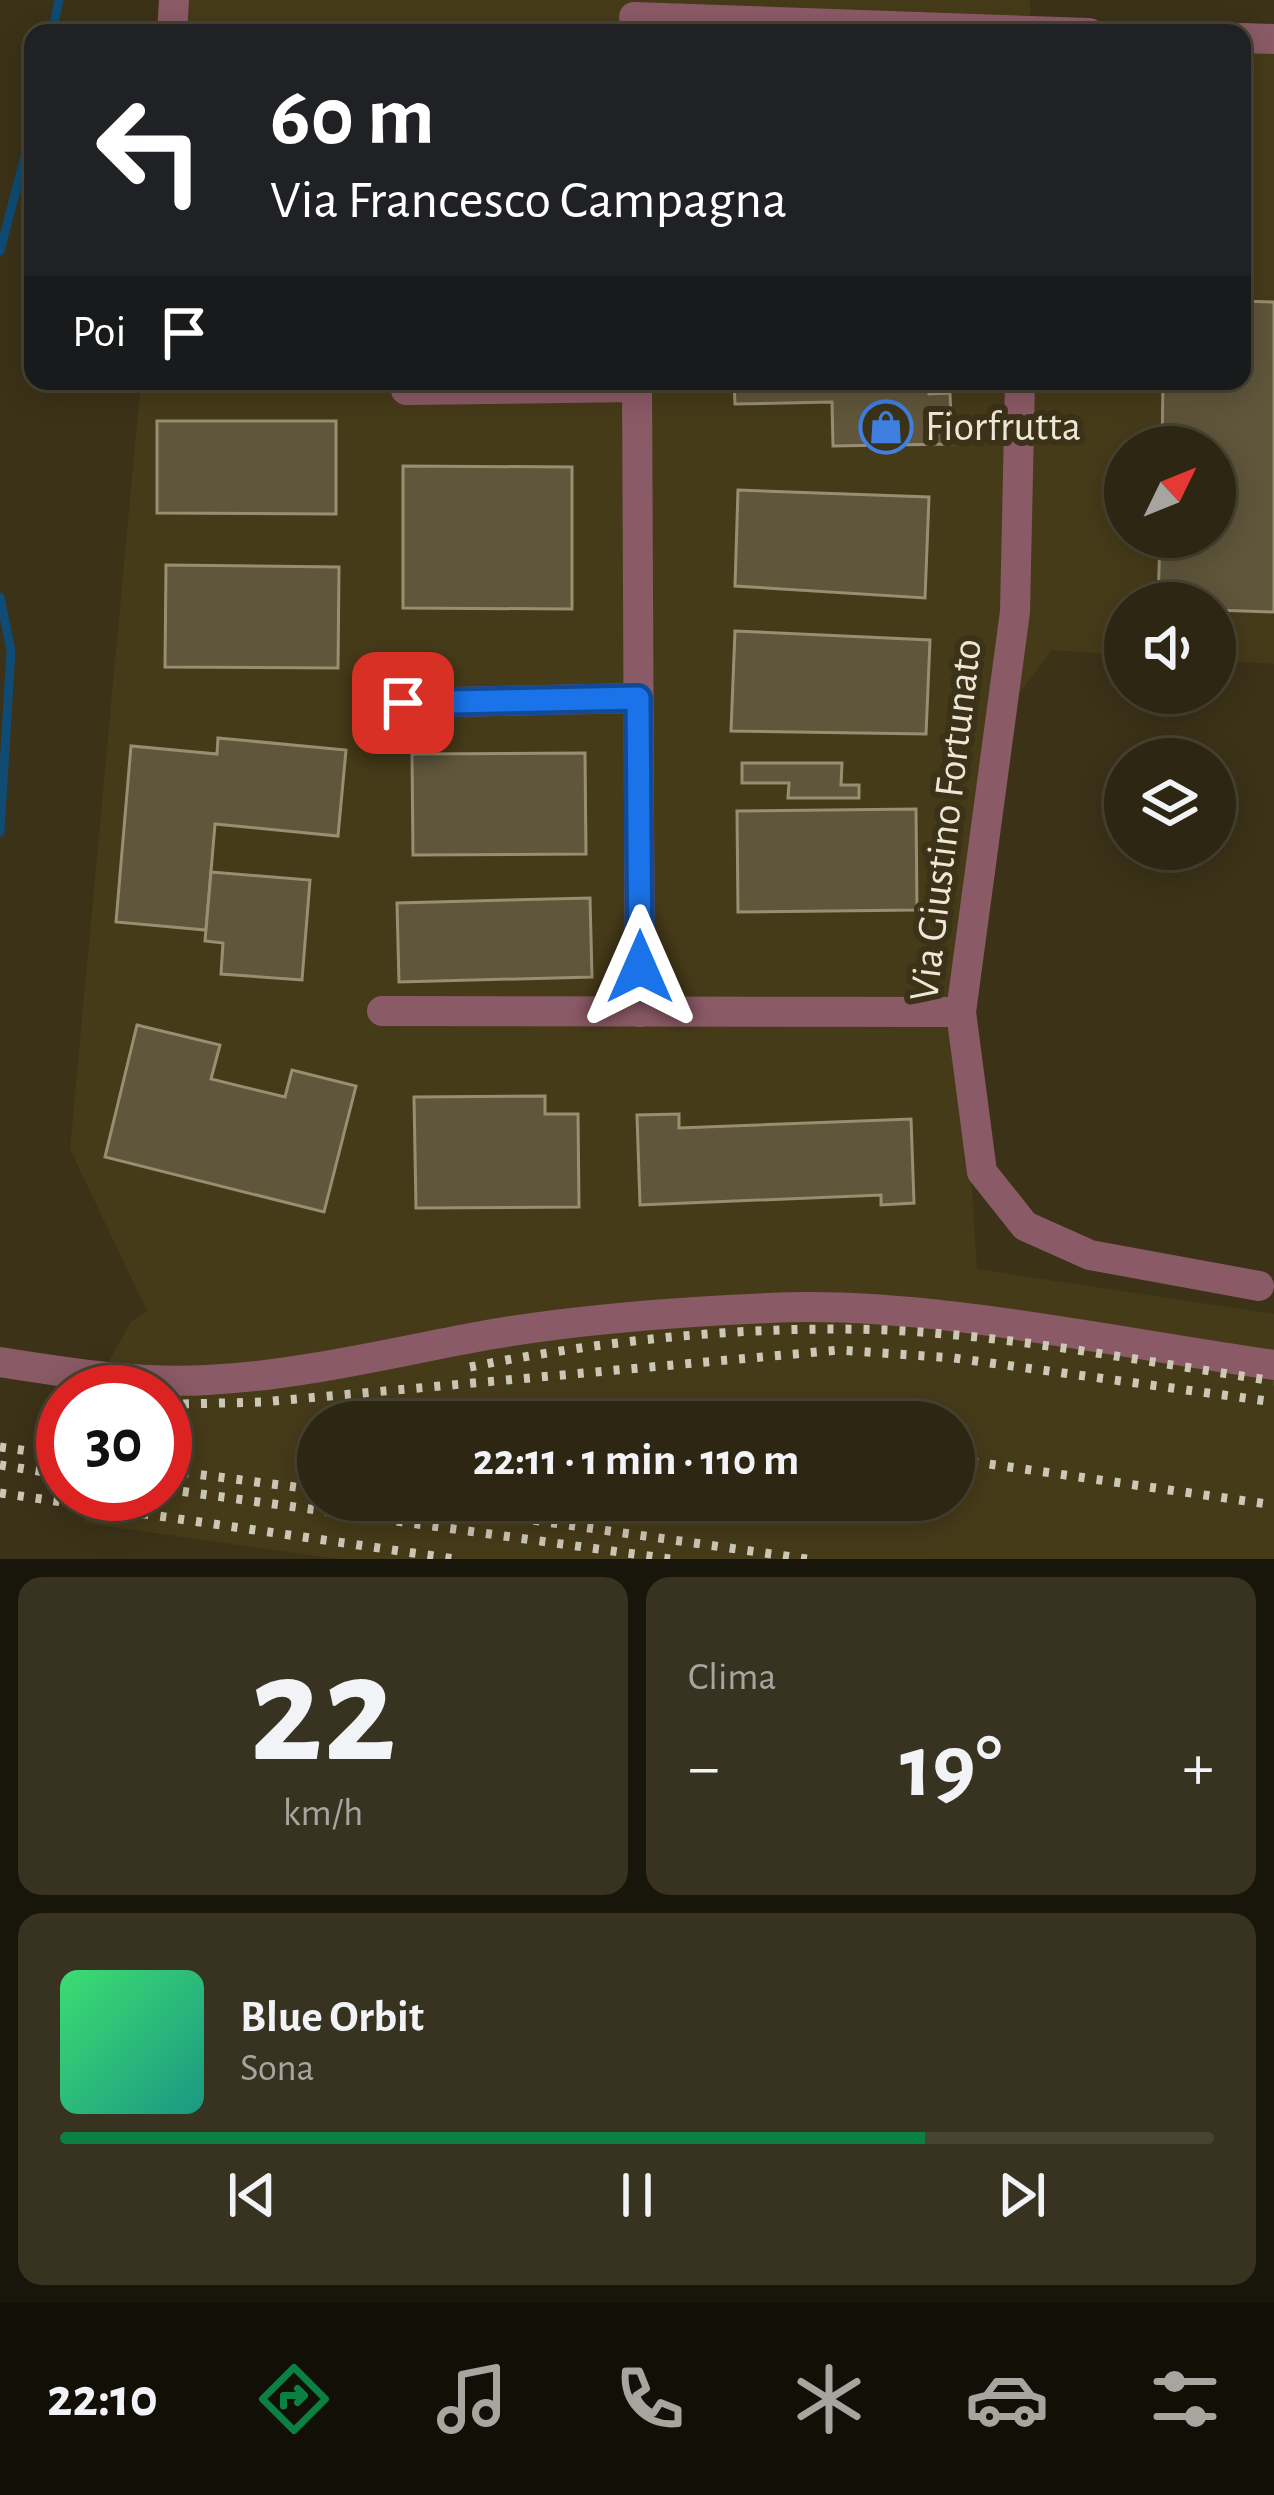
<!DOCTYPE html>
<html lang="it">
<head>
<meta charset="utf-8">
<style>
  :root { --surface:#2c2612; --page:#383220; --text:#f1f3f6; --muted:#a6a59f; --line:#484332; --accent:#0b8043 }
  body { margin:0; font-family:"Alegreya Sans",sans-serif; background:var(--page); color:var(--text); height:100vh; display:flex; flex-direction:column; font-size:45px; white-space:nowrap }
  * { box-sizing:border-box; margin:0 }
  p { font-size:39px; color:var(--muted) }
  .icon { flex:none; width:66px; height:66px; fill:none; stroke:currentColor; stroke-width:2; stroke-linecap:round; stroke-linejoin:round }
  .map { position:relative; height:1559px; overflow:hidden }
  .panel { display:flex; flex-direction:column; gap:18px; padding:18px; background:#18150a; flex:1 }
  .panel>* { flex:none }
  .guide { position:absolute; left:24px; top:24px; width:1227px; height:366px; border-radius:24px; box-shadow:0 6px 30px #0003,0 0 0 3px var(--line); background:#202124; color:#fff; overflow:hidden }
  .needle { width:78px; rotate:47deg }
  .fabs { position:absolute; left:1104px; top:426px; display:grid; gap:24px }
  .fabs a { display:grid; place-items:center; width:132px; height:132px; border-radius:50%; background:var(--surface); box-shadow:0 6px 30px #0003,0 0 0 3px var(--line); font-size:60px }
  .speed { position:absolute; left:36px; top:1365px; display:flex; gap:24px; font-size:60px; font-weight:700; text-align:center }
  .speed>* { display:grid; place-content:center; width:156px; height:156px; border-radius:50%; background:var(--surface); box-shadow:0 6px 30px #0003,0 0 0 3px var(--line); line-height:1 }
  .speed .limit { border:18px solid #d22; background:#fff; color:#111 }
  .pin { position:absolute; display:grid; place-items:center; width:102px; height:102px; color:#fff; margin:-51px; border-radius:24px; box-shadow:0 6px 18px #0006 }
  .me { position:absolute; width:132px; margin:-66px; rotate:0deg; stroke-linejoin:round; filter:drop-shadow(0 0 9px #0008) }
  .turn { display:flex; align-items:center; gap:42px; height:252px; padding:0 48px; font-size:54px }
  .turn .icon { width:156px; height:156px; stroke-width:2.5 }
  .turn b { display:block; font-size:84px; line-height:102px }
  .then { display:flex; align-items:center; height:114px; padding:0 48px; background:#0003; gap:24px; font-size:45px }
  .big { font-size:90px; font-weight:700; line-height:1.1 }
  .panel .tile { flex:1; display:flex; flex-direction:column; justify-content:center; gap:18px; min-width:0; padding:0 42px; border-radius:24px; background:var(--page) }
  .panel .dial { align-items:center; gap:0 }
  .dial b { font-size:156px; line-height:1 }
  .song { display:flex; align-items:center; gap:36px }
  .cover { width:144px; height:144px; border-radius:18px; background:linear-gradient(135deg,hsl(140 70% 55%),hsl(170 70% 35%)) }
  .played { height:12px; border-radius:6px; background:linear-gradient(90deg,var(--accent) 75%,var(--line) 75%) }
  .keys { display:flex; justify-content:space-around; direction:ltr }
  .heat { display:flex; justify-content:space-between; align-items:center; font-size:66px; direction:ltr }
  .panel .tiles { flex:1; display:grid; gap:18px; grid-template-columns:1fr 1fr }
  .tile:last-child { grid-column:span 2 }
  .trip { position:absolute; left:297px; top:1401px; width:678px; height:120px; border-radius:60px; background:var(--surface); box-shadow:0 6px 30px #0003,0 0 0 3px var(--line); font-weight:700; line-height:120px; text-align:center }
  .tab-bar { display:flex; height:192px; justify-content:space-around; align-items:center; background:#120f07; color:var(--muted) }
  .tab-bar .icon { width:84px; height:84px }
  .tab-bar .active { color:var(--accent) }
  .tab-bar b { font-size:54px; color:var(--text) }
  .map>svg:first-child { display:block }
  .built { fill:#463b19; fill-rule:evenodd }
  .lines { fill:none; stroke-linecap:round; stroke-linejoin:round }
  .stream { stroke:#0f4b73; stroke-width:9 }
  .building { fill:#5f563b; stroke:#988f72; stroke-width:3 }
  .minor { stroke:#8b5a67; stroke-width:30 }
  .rail { stroke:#cdc7b5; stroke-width:9; stroke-dasharray:6 12; stroke-linecap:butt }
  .route-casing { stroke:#114b97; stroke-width:30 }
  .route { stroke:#1a73e8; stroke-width:21 }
  .labels { text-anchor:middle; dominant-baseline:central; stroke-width:12; stroke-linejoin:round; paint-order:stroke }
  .poi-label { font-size:42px; fill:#ece7d7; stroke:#3b3218; text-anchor:start }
  .street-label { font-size:42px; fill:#ece7d7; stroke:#3b3218 }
</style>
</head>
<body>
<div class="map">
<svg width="1274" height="1559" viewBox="0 0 1274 1559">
  <rect width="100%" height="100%" fill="#3b3218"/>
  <g class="built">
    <polygon points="174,0 1030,0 1030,31 1089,33 172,33"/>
    <path d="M1242,38L1274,39V664L1215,660V603H1125V655L1052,650L1001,718L961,1012L977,1269L1274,1314V1559H338L84,1523L88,1494H165V1392H99L94,1376L108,1363L131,1322L147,1311L70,1149L141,381H1242ZM1125,447H1215V537H1125ZM318,1422H954V1500H318Z"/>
  </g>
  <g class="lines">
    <g class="stream">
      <polyline points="52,33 59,0"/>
      <polyline points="0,251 33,126"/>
      <polyline points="0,597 11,651 0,832"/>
    </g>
  </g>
  <g class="building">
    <polygon points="1242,301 1274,302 1274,612 1215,610 1215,603 1158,603 1160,537 1215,537 1215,447 1162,447 1163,381 1242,381"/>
    <polygon points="734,381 929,381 929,394 950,393 952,444 833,446 832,402 735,404"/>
    <polygon points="157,421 336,421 336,514 157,513"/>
    <polygon points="403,466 572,467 572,609 403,608"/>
    <polygon points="738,490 929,497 925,598 735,586"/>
    <polygon points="166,565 339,567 338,668 165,667"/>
    <polygon points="735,631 930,640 926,734 731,731"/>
    <polygon points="218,738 346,750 338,836 215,824 206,930 116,922 131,746 217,754"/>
    <polygon points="585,753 586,854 413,855 412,754"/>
    <polygon points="742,763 842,763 841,785 859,785 859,798 788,798 789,783 742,783"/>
    <polygon points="916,809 917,910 738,912 737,811"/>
    <polygon points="211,872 310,880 302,980 221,974 223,943 205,941"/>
    <polygon points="590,898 592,977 399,982 397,903"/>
    <polygon points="137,1025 220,1045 211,1079 285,1097 292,1070 356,1086 324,1212 105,1157"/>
    <polygon points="545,1096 545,1114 578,1114 579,1207 416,1208 414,1097"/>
    <polygon points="679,1114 679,1128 911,1119 914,1203 881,1205 881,1195 640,1205 637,1115"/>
  </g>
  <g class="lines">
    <g class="minor">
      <polyline points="634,17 1089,33"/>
      <polyline points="172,33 174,0"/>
      <polyline points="1242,38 1274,39"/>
      <polyline points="637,381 640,1012"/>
      <polyline points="1020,381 1015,612 961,1012 982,1172 1025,1226 1090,1255 1259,1286"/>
      <polyline points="406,390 637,387"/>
      <polyline points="403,703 638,698"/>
      <polyline points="382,1011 961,1012"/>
      <path d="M0,1362C69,1373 139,1384 208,1380C303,1375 394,1352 487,1335C579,1319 674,1312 768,1308C926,1300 1115,1343 1274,1365"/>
    </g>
    <g class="rail">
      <path d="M470,1367C605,1340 748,1325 886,1330C1016,1336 1146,1362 1274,1381"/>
      <polyline points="183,1404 263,1402 839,1350 954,1358 1274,1402"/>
      <polyline points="345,1408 698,1422"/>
      <polyline points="0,1447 63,1456"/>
      <polyline points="954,1459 1274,1505"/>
      <polyline points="0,1465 63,1475"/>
      <polyline points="165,1470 318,1490"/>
      <polyline points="165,1489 670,1559"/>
      <polyline points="0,1493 455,1559"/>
      <polyline points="391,1500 807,1559"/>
    </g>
  </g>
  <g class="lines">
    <g class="route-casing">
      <polyline id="route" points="403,703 638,698 640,967"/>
    </g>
    <use href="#route" class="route"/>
  </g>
  <defs>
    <g id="shop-ring" transform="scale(2.7)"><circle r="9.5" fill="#3b3218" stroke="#3f7fe0" stroke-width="1.5"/><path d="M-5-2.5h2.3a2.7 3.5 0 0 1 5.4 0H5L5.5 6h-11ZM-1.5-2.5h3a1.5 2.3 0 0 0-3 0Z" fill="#3f7fe0"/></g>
  </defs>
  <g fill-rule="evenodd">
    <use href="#shop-ring" x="886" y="427"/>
  </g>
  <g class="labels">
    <g class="poi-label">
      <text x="925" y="427">Fiorfrutta</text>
    </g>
    <g class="street-label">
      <text transform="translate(946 820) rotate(-83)">Via Giustino Fortunato</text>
    </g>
  </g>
</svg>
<div class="fabs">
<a><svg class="needle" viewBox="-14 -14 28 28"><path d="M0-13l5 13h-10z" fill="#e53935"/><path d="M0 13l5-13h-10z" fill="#a6a59f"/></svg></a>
<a><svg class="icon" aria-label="sound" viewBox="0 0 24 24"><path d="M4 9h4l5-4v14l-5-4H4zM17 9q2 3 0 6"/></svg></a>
<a><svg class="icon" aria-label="layers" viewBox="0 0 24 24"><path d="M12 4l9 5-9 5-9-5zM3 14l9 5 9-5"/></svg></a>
</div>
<div class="speed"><div class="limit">30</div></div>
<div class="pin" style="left:403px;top:703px;background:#d93025"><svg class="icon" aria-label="arrive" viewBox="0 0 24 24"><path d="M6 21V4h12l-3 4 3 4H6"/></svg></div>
<svg class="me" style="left:640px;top:967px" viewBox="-20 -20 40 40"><path d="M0-17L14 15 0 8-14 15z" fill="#1a73e8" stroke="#fff" stroke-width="4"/></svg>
<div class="trip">22:11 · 1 min · 110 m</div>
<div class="guide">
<div class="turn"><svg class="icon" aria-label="left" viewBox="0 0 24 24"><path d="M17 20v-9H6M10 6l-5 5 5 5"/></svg><div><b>60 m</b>Via Francesco Campagna</div></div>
<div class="then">Poi<svg class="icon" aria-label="arrive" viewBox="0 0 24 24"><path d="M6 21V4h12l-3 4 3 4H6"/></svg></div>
</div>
</div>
<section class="panel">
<div class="tiles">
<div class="tile dial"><b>22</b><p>km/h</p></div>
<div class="tile"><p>Clima</p>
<div class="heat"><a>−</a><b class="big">19°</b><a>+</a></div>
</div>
<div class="tile">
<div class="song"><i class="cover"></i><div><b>Blue Orbit</b><p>Sona</p></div></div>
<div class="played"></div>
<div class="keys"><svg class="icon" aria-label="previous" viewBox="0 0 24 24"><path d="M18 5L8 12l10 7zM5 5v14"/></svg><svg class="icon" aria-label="pause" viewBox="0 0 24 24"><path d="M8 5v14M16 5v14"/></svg><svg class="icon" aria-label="next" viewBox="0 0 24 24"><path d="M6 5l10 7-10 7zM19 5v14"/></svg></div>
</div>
</div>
</section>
<nav class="tab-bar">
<b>22:10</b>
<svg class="icon active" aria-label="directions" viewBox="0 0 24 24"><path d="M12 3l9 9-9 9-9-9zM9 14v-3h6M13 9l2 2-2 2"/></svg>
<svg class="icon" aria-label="music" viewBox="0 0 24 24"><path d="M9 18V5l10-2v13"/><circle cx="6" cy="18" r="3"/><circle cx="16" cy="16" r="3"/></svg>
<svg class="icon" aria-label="phone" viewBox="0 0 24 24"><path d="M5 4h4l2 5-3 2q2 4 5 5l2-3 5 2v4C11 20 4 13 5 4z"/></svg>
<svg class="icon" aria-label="climate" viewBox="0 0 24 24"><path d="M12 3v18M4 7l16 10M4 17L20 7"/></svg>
<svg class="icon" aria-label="car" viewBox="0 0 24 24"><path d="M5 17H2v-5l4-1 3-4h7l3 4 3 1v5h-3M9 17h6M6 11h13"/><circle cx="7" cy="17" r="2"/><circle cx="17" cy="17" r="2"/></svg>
<svg class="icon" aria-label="filters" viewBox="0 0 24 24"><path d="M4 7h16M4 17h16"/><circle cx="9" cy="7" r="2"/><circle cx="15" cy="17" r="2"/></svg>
</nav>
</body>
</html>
